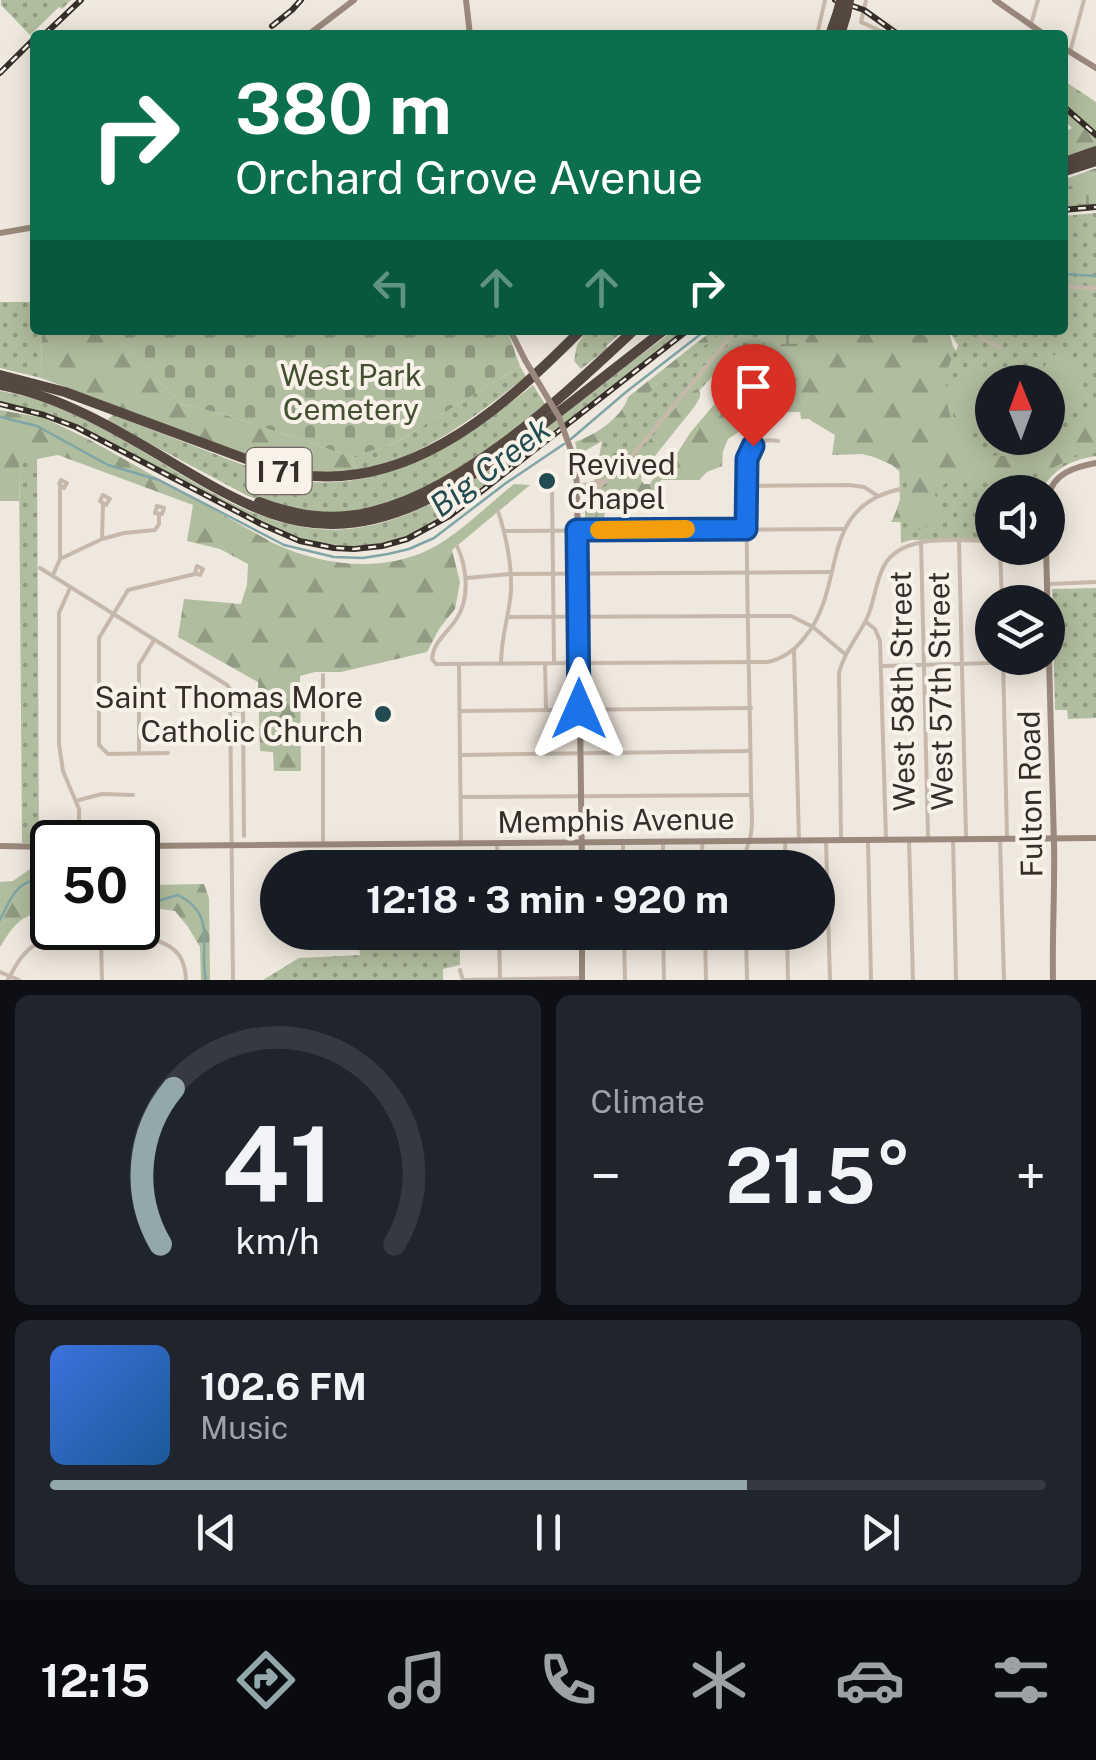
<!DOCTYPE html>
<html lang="en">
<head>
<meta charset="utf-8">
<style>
  :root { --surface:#171b24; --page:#20242c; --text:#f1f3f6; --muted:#9ea1a6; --line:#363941; --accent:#94a8ac }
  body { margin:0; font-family:"Public Sans",sans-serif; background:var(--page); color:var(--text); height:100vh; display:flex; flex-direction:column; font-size:38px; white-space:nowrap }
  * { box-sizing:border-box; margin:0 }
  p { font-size:32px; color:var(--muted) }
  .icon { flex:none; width:55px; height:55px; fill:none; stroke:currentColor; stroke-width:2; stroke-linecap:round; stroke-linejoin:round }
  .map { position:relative; height:980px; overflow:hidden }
  .drawer { display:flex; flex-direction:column; gap:15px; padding:15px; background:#0d0f14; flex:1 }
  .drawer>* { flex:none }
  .guide { position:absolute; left:30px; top:30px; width:1038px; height:305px; border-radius:10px; box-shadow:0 5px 25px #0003; background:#0b6e4f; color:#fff; overflow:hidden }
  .needle { width:65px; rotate:359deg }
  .controls { position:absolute; left:975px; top:365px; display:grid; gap:20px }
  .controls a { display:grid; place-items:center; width:90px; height:90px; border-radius:50%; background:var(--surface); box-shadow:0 5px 25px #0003; font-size:50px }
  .speed { position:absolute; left:30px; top:820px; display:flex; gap:20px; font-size:50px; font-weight:700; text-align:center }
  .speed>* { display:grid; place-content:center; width:130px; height:130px; border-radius:50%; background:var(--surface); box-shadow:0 5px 25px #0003; line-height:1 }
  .speed .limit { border:5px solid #111; border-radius:15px; background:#fff; color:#111 }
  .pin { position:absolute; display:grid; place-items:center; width:85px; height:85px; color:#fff; margin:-102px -42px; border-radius:50% 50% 50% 0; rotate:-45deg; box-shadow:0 0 10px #0007 }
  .pin .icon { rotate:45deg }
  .me { position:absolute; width:110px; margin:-55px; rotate:0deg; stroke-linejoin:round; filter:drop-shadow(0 0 8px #0008) }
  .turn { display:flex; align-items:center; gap:35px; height:210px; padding:0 40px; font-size:45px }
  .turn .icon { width:130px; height:130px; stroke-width:2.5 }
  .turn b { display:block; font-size:70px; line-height:85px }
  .lanes { display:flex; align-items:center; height:95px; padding:0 40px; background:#0003; justify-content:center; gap:50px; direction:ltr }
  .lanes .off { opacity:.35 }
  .big { font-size:75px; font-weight:700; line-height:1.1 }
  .drawer .card { flex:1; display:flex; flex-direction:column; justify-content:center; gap:15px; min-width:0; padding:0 35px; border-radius:15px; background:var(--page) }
  .drawer .dial { align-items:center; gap:0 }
  .dial svg { height:260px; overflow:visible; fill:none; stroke:var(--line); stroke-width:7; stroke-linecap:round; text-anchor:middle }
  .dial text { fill:var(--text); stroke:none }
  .song { display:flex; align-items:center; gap:30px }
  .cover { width:120px; height:120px; border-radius:15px; background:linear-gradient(135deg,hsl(220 70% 55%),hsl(210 70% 35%)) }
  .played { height:10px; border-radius:5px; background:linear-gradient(90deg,var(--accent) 70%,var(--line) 70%) }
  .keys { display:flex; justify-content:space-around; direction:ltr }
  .heat { display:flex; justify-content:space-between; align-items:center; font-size:55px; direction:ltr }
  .drawer .tiles { flex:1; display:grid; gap:15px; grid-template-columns:1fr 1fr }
  .card:last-child { grid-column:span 2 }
  .trip { position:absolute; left:260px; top:850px; width:575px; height:100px; border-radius:50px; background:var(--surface); box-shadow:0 5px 25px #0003; font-weight:700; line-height:100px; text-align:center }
  .tabs { display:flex; height:160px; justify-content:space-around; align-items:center; background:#090b0e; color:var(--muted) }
  .tabs .icon { width:70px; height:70px }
  .tabs .selected { color:var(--accent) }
  .tabs b { font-size:45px; color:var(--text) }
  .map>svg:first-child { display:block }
  .grass { fill:url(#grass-dots); fill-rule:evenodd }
  .forest { fill:url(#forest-firs) }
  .wetland { fill:url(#wetland-marsh) }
  .cemetery { fill:url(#cemetery-stones) }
  .garden { fill:#b1bd9f }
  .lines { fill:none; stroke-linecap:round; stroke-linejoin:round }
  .stream { stroke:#80a5a9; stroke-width:2.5 }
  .street { stroke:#c6b9ab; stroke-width:4 }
  .secondary { stroke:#9a897c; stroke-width:6 }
  .highway { stroke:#554841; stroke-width:10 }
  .rail-casing { stroke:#352e29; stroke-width:6 }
  .rail { stroke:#f8f2e9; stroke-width:2.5; stroke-dasharray:8; stroke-linecap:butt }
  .secondary-bridge { stroke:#9a897c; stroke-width:6 }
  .highway-bridge { stroke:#554841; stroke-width:10 }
  .route-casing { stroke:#114b97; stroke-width:25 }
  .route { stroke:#1a73e8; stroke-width:18 }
  .slow { stroke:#f59e0b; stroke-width:18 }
  .poi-dot { fill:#234c52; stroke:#f8f2e9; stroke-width:4 }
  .labels { text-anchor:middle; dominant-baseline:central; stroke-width:8; stroke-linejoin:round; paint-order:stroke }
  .shield { fill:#f8f2e9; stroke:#706963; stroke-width:2.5 }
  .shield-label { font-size:28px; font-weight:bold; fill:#352e29 }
  .park-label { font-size:30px; fill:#435030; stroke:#f8f2e9 }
  .poi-label { font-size:30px; fill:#352e29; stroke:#f8f2e9; text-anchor:start }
  .street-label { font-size:30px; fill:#352e29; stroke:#f8f2e9 }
  .water-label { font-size:32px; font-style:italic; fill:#234c52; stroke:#f8f2e9 }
</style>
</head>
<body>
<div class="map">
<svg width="1096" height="980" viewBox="0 0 1096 980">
  <defs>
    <pattern id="grass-dots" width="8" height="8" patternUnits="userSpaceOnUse" patternTransform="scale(2.5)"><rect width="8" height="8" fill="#b1bd9f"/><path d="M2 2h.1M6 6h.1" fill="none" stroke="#919a82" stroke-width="1.8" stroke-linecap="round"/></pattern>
    <pattern id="forest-firs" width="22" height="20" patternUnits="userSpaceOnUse" patternTransform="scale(2.5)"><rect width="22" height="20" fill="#b1bd9f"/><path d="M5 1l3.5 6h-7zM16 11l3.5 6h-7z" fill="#919a82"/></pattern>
    <pattern id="wetland-marsh" width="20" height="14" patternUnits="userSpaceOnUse" patternTransform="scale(2.5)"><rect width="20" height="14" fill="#b1bd9f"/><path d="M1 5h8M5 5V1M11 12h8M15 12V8" fill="none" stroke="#919a82"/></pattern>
    <pattern id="cemetery-stones" width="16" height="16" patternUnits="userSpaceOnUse" patternTransform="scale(2.5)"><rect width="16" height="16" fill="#b1bd9f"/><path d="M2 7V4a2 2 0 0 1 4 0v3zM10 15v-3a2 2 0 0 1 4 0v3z" fill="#919a82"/></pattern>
  </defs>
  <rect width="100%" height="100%" fill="#efe8de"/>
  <g class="grass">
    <polygon points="1,0 71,0 62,9 59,7 30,35 1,5"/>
    <path d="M1096,213V456C1071,460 1052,469 1041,492H992L991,498L992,505L978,509L979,539L911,540L901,543L898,418L801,419L800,412H740L766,364L748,348L740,350L718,370L610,490L602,526L586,525L603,436L646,393L723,330H943L956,351L958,345L948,330H1062L1063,216ZM992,382H1048V438H992Z"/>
    <polygon points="0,302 35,302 35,330 42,330 41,378 0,368"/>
    <polygon points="587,330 625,330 606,346 608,348 581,369 574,361 577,345"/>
    <path d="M674,330H685L443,519C385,553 335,553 273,528L69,421L47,414L0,403V391C79,403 154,462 224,499C261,519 305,533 347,529C443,521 540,431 613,375C633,360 654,346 674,330Z"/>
    <path d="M520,366L526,377C486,407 443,443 394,460C382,465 369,467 356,470L352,457L393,444Z"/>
    <path d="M533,385L545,404L521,425L455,472L402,499L347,514L283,508L248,496L109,422L108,419L113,415C149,429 185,442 220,456C246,466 272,477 300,481C390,492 467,439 533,385Z"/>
    <polygon points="19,459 37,459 39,843 22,843"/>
    <polygon points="1096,588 1096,718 1068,719 1067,710 1055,710 1052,589"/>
    <polygon points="358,933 460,933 460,965 443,969 443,980 263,980 299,958 360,955"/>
  </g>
  <g class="forest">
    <polygon points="1063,80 1096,102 1096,149 1063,163 1063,133 1072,128 1063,119"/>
    <polygon points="42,330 109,330 182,404 226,415 352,457 356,470 316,472 285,467 248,456 41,378"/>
    <path d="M713,330H723L655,386L623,425L604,440L578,455L575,442C595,435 622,418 628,397Z"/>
    <path d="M773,330H785L783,341L792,381L803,377C793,358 802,347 812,330H948C960,360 947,356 946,383C944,417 963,455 1001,456C1017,457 1033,451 1048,447C1062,425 1082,423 1096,400V451C1075,452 1070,459 1053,468C1043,473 1027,476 1015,477C987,481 956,467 935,493L938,511L936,521L919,530L903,522H891C898,510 898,499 907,488L906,477L892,465L874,457L862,454L832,455L835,435L810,420L807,412L787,410L763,416L728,439L723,451L722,466L707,472L699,480H661L653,494L600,503L597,509L594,526H585V505L590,497L623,474L685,396L697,389L700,392V397L695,406L642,472L641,480L644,484H650L655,476L671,463L690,433L717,401L755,370L762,349Z"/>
    <path d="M0,410L44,418L90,440L273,543C319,565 378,573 426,551C458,536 486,506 514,484L530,485L452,550L460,582L455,609L439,629L427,652L341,672H315L300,676L301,771H274L273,752L260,751L258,682L178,637L184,599L241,604L247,585L248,564L220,549L187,541L193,505L58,455L37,459H19V501H0Z"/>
    <path d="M30,869H52V913C22,912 15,923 0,947V882L13,881Z"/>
    <polygon points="204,884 209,898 210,980 201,980 200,947 188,927 175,911 161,909 138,924 137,939 94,939 94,931 88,928 138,928 138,894 148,885"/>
  </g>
  <g class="wetland">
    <polygon points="1096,168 1096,206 1063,207 1063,180"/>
    <path d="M785,330H812C802,347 793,358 803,377L774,391L769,386Z"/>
  </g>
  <polygon class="cemetery" points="109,330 507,330 520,366 393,444 352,457 226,415 182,404"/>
  <g class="garden">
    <path d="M1056,353C1090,368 1092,395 1065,418L1048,406V382H1030Z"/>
    <polygon points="965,370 976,373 992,391 992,408 968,433 949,407 952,386"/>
  </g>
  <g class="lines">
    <g class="stream">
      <polyline points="1062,274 1096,276"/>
      <polyline points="0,417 37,426 108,465 159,480 284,545 334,557 363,558 388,554 409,549 434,538 506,483 564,444"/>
      <polyline points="571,439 626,392 706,330"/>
      <path d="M138,915L161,900L178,895C219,916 198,948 206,980"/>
      <path d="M0,920C13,893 19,877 52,879"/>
      <polyline points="99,928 122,930 125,928"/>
    </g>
    <g class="street">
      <polyline points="866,0 861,22 889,35"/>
      <polyline points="1031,24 1038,0"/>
      <polyline points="817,35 825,0"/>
      <polyline points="1070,52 1084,0"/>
      <polyline points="1062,287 1096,288"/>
      <polyline points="976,330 982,339 1000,347"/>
      <polygon points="61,480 67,483 64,488 59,484"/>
      <polyline points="579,486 603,481"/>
      <polyline points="746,486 849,485 864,487 878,496"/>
      <polyline points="552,487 554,662"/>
      <path d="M579,488C597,492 605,481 619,472L736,330"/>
      <polygon points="103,495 110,499 106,505 100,501"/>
      <polygon points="157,506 164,508 162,514 155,513"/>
      <path d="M498,511C506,536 512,565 511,591C509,617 501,636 501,664"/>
      <polyline points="505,531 843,529"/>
      <polyline points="102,539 103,504"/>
      <polyline points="959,541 966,836"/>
      <polyline points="921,542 928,837"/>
      <path d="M457,546C467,567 470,598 457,618C448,633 434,640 432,659L436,664L767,662C783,659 795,650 805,637C848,585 816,508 900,489"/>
      <polyline points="1000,548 1002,602"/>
      <polyline points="60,557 60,487"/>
      <polygon points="197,566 203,569 200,575 195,573"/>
      <polyline points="40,568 227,685 230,689 233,980"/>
      <polyline points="53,575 60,559 102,539 124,533 155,530 159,524 159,515"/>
      <polyline points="467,578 510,574 832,572"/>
      <polyline points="1048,584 1096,582"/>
      <polyline points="70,588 59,613 59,744 63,771 79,809 79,842"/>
      <polyline points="507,617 791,616 813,627 845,654"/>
      <polyline points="866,622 875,629 880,641 886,840"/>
      <polyline points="794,650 799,841"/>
      <polyline points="1003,658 1007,838"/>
      <polyline points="545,664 546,709"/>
      <polyline points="459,665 461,844"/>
      <polyline points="882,666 1023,662"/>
      <polyline points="233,710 243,711 244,836"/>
      <polyline points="460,711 751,708"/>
      <polyline points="139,751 139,665 154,640"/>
      <polyline points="168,753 108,754 99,745 99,638 128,590 195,574"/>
      <polyline points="461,755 750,751"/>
      <polyline points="461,797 751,795"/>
      <polyline points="79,800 102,794 133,795"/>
      <path d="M841,838L839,673C844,652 858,637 867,618C875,601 875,582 884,566C902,532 960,541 992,541"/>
      <polyline points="953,839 956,980"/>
      <polyline points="1000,839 1004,980"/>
      <polyline points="909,840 913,980"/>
      <polyline points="702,841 703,868"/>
      <polyline points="785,841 786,868"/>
      <polyline points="826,841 830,980"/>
      <polyline points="868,841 871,980"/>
      <polyline points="623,842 623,868"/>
      <polyline points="663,842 663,868"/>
      <polyline points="323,844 323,675"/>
      <polyline points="497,844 498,868"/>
      <path d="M744,868C744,855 747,849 750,838C754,825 751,806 751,792C750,681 745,571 747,459C751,444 763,438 778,441"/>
      <polyline points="499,932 500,978"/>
      <polyline points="624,932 625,980"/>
      <polyline points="663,932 664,980"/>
      <polyline points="705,932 706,980"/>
      <polyline points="746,932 747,980"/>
      <polyline points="787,932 788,980"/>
      <polyline points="499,936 705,933"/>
      <polyline points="101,942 102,980"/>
      <polyline points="460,970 463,980"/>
      <polyline points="0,972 19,980"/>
      <path d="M8,980C16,965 22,952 38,943L158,941C178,948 185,959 186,980"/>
      <polyline points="463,980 582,978"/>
    </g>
    <g class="secondary">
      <polyline points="466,0 470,35"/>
      <polyline points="995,0 1045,35"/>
      <polyline points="308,35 354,0"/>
      <polyline points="1062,47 1096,68"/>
      <polyline points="0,233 35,227"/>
      <polyline points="510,330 525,360"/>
      <polyline points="573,456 577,484 582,868"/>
      <path d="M1048,497C1053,473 1075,467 1096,463"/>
      <path d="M1046,548L1054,843C1055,889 1052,934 1053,980"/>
      <polyline points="0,846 52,847"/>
      <polyline points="138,846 1096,838"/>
      <polyline points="582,980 582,932"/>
    </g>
    <g class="highway">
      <polyline points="830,35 838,12"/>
      <polyline points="840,35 846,15"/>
      <polyline points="1062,163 1096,151"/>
      <polyline points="1062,172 1096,161"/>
      <path d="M0,375L65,392L273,469C397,504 500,412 581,330"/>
      <path d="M0,385C76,399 146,449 212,486C250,507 289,525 334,524C420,523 503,455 568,405C600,380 632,355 664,330"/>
      <path d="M259,502C290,514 323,520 356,515C455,500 563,396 634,330"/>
    </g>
    <g class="rail-casing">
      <g id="rail">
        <polyline points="835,0 864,10 899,35"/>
        <polyline points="272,26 292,10 301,0"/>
        <polyline points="44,35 81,0"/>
        <polyline points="0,73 35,38"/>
        <polyline points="1062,105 1096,135"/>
        <polyline points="1062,210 1096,207"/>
        <polyline points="0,404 44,415 76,427 261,524 300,541 334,548 354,549 382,546 407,539 451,515 688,330"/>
      </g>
    </g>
    <use href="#rail" class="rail"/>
    <polyline class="secondary-bridge" points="525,360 559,417 573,456"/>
    <g class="highway-bridge">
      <polyline points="838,12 841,0"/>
      <polyline points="846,15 849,0"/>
    </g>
  </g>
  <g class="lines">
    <g class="route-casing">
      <polyline id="route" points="579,709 577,530 746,529 747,459 753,446"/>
    </g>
    <use href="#route" class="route"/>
    <polyline class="slow" points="599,530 686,529"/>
  </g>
  <g class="poi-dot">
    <circle cx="547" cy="481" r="10"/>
    <circle cx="383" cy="714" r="10"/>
  </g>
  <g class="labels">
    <rect class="shield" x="246.5" y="448" width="65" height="46" rx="8"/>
    <g class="shield-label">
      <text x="279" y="471">I 71</text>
    </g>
    <g class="park-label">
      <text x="351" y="375">West Park<tspan x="351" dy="34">Cemetery</tspan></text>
    </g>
    <g class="poi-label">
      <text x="567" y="464">Revived<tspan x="567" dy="34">Chapel</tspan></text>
      <text x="363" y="697" text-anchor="end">Saint Thomas More<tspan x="363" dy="34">Catholic Church</tspan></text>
    </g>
    <g class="street-label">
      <text transform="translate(902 691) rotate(-91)">West 58th Street</text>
      <text transform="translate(940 691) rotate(-91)">West 57th Street</text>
      <text transform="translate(1030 794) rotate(-91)">Fulton Road</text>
      <text transform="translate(616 820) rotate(-1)">Memphis Avenue</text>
    </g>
    <g class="water-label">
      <text transform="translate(490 467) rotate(-37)">Big Creek</text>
    </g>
  </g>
</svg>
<div class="controls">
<a><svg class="needle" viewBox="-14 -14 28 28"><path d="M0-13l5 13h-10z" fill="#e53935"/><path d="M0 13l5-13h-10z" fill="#9ea1a6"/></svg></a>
<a><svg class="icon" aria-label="sound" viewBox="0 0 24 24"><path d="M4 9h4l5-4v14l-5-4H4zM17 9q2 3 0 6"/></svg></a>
<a><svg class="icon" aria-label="layers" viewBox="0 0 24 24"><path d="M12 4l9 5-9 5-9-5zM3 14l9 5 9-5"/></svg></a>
</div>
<div class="speed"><div class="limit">50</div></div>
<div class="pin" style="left:753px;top:446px;background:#d93025"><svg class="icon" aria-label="arrive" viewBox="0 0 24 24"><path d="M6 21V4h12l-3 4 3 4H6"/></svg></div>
<svg class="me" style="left:579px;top:709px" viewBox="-20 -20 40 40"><path d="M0-17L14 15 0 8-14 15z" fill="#1a73e8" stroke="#fff" stroke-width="4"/></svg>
<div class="trip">12:18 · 3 min · 920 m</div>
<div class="guide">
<div class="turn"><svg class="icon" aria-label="right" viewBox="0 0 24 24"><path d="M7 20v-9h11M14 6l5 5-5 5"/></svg><div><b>380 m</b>Orchard Grove Avenue</div></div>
<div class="lanes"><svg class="icon off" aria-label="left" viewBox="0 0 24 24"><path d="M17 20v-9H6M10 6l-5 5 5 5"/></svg><svg class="icon off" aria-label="ahead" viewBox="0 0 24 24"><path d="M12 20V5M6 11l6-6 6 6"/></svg><svg class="icon off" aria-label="ahead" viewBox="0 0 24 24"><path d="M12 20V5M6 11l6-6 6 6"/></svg><svg class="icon" aria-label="right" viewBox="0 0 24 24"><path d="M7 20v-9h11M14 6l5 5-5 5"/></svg></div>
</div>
</div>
<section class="drawer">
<div class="tiles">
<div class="card dial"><svg viewBox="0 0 100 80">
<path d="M14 69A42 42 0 1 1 86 69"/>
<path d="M14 69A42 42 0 0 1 18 21" stroke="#94a8ac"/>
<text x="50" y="56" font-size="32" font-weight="700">41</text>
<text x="50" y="72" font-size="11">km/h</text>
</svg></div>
<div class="card"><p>Climate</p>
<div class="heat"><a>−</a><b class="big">21.5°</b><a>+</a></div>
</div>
<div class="card">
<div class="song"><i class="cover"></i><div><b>102.6 FM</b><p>Music</p></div></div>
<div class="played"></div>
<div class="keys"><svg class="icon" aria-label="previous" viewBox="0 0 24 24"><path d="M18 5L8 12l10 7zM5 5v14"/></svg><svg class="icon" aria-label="pause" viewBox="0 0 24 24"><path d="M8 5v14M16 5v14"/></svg><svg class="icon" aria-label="next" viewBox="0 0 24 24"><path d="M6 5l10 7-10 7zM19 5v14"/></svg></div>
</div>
</div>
</section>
<nav class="tabs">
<b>12:15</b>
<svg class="icon selected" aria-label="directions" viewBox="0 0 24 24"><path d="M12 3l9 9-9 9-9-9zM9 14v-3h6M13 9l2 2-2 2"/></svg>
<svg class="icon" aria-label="music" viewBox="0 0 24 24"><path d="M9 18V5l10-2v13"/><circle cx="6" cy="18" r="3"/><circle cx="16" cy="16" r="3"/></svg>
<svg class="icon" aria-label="phone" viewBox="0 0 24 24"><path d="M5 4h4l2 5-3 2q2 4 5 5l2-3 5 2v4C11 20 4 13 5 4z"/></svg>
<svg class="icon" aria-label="climate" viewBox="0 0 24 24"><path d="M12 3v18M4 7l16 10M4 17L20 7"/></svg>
<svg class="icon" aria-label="car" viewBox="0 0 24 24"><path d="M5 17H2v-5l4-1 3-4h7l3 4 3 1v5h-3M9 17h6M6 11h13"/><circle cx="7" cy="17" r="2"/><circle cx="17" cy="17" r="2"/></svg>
<svg class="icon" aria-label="filters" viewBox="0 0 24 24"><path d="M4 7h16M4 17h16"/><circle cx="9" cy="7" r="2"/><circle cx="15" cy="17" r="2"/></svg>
</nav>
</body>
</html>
